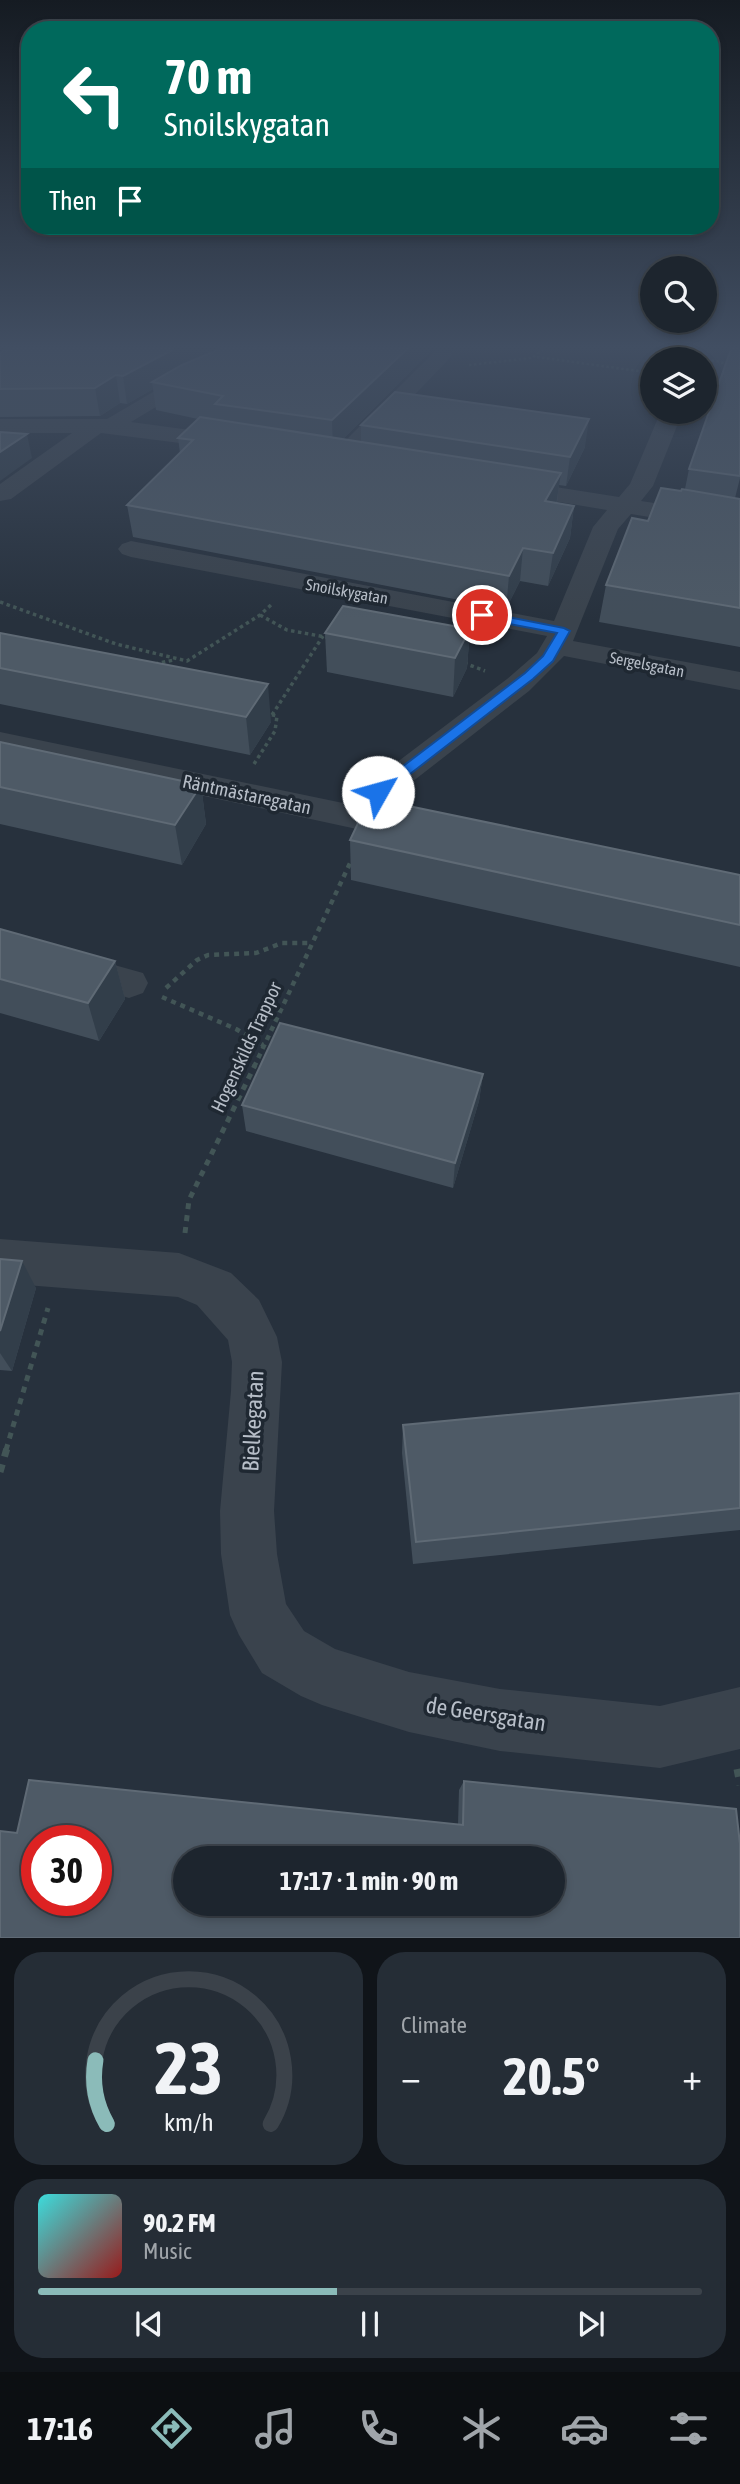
<!DOCTYPE html>
<html lang="en">
<head>
<meta charset="utf-8">
<style>
  :root { --surface:#1d252e; --page:#252d36; --text:#f1f3f6; --muted:#a0a5aa; --line:#3b424a; --accent:#8bbbb9 }
  body { margin:0; font-family:"Asap Condensed",sans-serif; background:var(--page); color:var(--text); height:100vh; display:flex; flex-direction:column; font-size:26px; white-space:nowrap }
  * { box-sizing:border-box; margin:0 }
  p { font-size:23px; color:var(--muted) }
  .icon { flex:none; width:38px; height:38px; fill:none; stroke:currentColor; stroke-width:2; stroke-linecap:round; stroke-linejoin:round }
  .map { position:relative; height:1938px; overflow:hidden }
  .details { display:flex; flex-direction:column; gap:14px; padding:14px; background:#101419; flex:1 }
  .details>* { flex:none }
  .hud { position:absolute; left:21px; top:21px; width:698px; height:214px; border-radius:28px; box-shadow:0 4px 10px #0003,0 0 0 2px var(--line); background:#00695c; color:#fff; overflow:hidden }
  .buttons { position:absolute; left:640px; top:256px; display:grid; gap:14px }
  .buttons a { display:grid; place-items:center; width:77px; height:77px; border-radius:50%; background:var(--surface); box-shadow:0 4px 10px #0003,0 0 0 2px var(--line); font-size:35px }
  .speed { position:absolute; left:21px; top:1825px; display:flex; gap:14px; font-size:35px; font-weight:700; text-align:center }
  .speed>* { display:grid; place-content:center; width:91px; height:91px; border-radius:50%; background:var(--surface); box-shadow:0 4px 10px #0003,0 0 0 2px var(--line); line-height:1 }
  .speed .limit { border:10px solid #d22; background:#fff; color:#111 }
  .pin { position:absolute; display:grid; place-items:center; width:60px; height:60px; color:#fff; margin:-30px; border:4px solid #fff; border-radius:50%; box-shadow:0 2px 7px #0007 }
  .me { position:absolute; width:77px; margin:-38px; rotate:52deg; stroke-linejoin:round; filter:drop-shadow(0 0 5px #0008) }
  .turn { display:flex; align-items:center; gap:24px; height:147px; padding:0 28px; font-size:32px }
  .turn .icon { width:91px; height:91px; stroke-width:2.5 }
  .turn b { display:block; font-size:49px; line-height:60px }
  .then { display:flex; align-items:center; height:66px; padding:0 28px; background:#0003; gap:14px; font-size:26px }
  .big { font-size:52px; font-weight:700; line-height:1.1 }
  .details .tile { flex:1; display:flex; flex-direction:column; justify-content:center; gap:10px; min-width:0; padding:0 24px; border-radius:28px; background:var(--page) }
  .details .dial { align-items:center; gap:0 }
  .dial svg { height:182px; overflow:visible; fill:none; stroke:var(--line); stroke-width:7; stroke-linecap:round; text-anchor:middle }
  .dial text { fill:var(--text); stroke:none }
  .song { display:flex; align-items:center; gap:21px }
  .cover { width:84px; height:84px; border-radius:10px; background:linear-gradient(135deg,hsl(180 70% 55%),hsl(0 70% 35%)) }
  .played { height:7px; border-radius:4px; background:linear-gradient(90deg,var(--accent) 45%,var(--line) 45%) }
  .keys { display:flex; justify-content:space-around; direction:ltr }
  .heat { display:flex; justify-content:space-between; align-items:center; font-size:38px; direction:ltr }
  .details .tiles { flex:1; display:grid; gap:14px; grid-template-columns:1fr 1fr }
  .tile:last-child { grid-column:span 2 }
  .trip { position:absolute; left:173px; top:1846px; width:392px; height:70px; border-radius:35px; background:var(--surface); box-shadow:0 4px 10px #0003,0 0 0 2px var(--line); font-weight:700; line-height:70px; text-align:center }
  .dock { display:flex; height:112px; justify-content:space-around; align-items:center; background:#0c0f12; color:var(--muted) }
  .dock .icon { width:49px; height:49px }
  .dock .on { color:var(--accent) }
  .dock b { font-size:32px; color:var(--text) }
  .map>svg:first-child { display:block }
  .lines { fill:none; stroke-linecap:round; stroke-linejoin:round }
  .path-far4 { stroke:#425556; stroke-width:2.5; stroke-dasharray:2.5 2.5; stroke-linecap:butt }
  .path-far3 { stroke:#425556; stroke-width:3.5; stroke-dasharray:3.5 3.5; stroke-linecap:butt }
  .path-far2 { stroke:#425556; stroke-width:4.5; stroke-dasharray:5 5; stroke-linecap:butt }
  .path-far1 { stroke:#425556; stroke-width:5; stroke-dasharray:6 6; stroke-linecap:butt }
  .path { stroke:#425556; stroke-width:7; stroke-dasharray:8 8; stroke-linecap:butt }
  .minor { fill:#3a434d; fill-rule:evenodd }
  .wall { fill:#424e5a }
  .shaded-wall { fill:#323e4a }
  .building { fill:#4e5a66; stroke:#5f6a75; stroke-width:2; fill-rule:evenodd }
  .route { fill:#1a73e8; stroke:#114b97; stroke-width:2 }
  .labels { text-anchor:middle; dominant-baseline:central; stroke-width:7; stroke-linejoin:round; paint-order:stroke }
  .far-street-label { font-size:16px; fill:#b7bec8; stroke:#1f2832 }
  .street-label { font-size:19px; fill:#b7bec8; stroke:#1f2832 }
  .near-street-label { font-size:23px; fill:#b7bec8; stroke:#1f2832 }
</style>
</head>
<body>
<div class="map">
<svg width="740" height="1938" viewBox="0 0 740 1938">
  <rect width="100%" height="100%" fill="#27313d"/>
  <g class="lines">
    <g class="path-far4">
      <polyline points="0,352 9,349"/>
      <polyline points="537,357 653,373"/>
      <polyline points="705,364 707,359 740,367"/>
      <polyline points="469,365 532,358 543,349"/>
    </g>
    <g class="path-far3">
      <polyline points="0,602 116,644 187,661 260,615 272,604"/>
      <polyline points="260,615 287,630 331,638"/>
      <polyline points="464,663 485,671"/>
      <polyline points="155,664 174,660"/>
      <polyline points="272,715 323,636"/>
      <polyline points="254,764 275,731 277,716 268,714"/>
    </g>
    <g class="path-far2">
      <polyline points="166,988 197,960 208,955 256,953 282,943 312,943"/>
      <polyline points="162,997 236,1029 263,1045"/>
      <polyline points="254,1067 352,859"/>
    </g>
    <g class="path-far1">
      <polyline points="185,1233 189,1200 255,1065"/>
      <polyline points="6,1450 48,1308"/>
    </g>
    <g class="path">
      <polyline points="0,1472 7,1448"/>
      <polyline points="737,1769 740,1785"/>
    </g>
    <g class="minor">
      <polygon points="245,349 271,349 268,353 184,390 131,422 235,436 243,438 246,443 243,448 235,450 101,433 11,499 0,501 0,484 72,433 0,433 0,419 107,419 170,382"/>
      <polygon points="442,349 449,351 452,355 449,359 347,465 331,465 327,460 331,455 435,351"/>
      <polygon points="661,411 683,411 653,486 641,501 740,516 740,532 631,514 618,529 573,641 740,672 740,690 564,656 529,691 376,810 424,821 429,829 424,837 412,841 0,752 0,732 343,803 507,679 537,653 547,636 131,557 122,554 118,549 122,544 131,541 554,621 593,527 607,510 505,493 497,491 493,486 497,481 505,479 619,497 630,484"/>
      <polygon points="0,933 143,973 148,983 143,993 129,998 0,961"/>
      <polygon points="0,1239 179,1253 231,1273 259,1300 277,1337 282,1362 274,1511 277,1554 286,1604 304,1631 335,1649 409,1672 500,1689 660,1706 740,1687 740,1749 660,1768 500,1751 409,1732 322,1705 301,1696 262,1673 239,1635 230,1615 221,1554 220,1511 231,1391 232,1362 228,1340 197,1305 178,1297 0,1283"/>
    </g>
  </g>
  <g class="wall">
    <polygon points="433,349 343,439 361,442 361,425 585,447 566,486 559,485 557,503 574,506 570,538 548,586 520,581 506,609 133,537 127,505 180,453 178,438 198,419 156,410 153,389 127,404 120,403 100,416 0,417 0,352"/>
    <polygon points="740,349 740,478 735,498 740,499 740,647 599,622 606,585 648,521 685,489 689,469"/>
    <polygon points="470,629 467,668 453,697 327,672 325,633"/>
    <polygon points="0,633 271,722 250,755 0,704"/>
    <polygon points="0,742 201,785 206,824 182,865 0,824"/>
    <polygon points="350,840 740,875 740,967 351,880"/>
    <polygon points="0,929 115,961 125,999 99,1041 0,1013"/>
    <polygon points="483,1074 479,1101 453,1188 246,1131 242,1105"/>
    <polygon points="0,1259 36,1288 12,1371 0,1370"/>
    <polygon points="740,1393 740,1530 413,1564 402,1453 403,1425"/>
    <polygon points="464,1781 740,1844 17,1833 458,1825 459,1790"/>
  </g>
  <g class="shaded-wall">
    <polygon points="174,349 239,349 152,382 153,389 127,404 123,376"/>
    <polygon points="407,349 433,349 333,449 332,420"/>
    <polygon points="116,375 120,403 100,416 95,388"/>
    <polygon points="589,419 585,447 566,486 570,457"/>
    <polygon points="27,434 32,458 0,481 0,452"/>
    <polygon points="561,473 556,505 545,501"/>
    <polygon points="574,506 570,538 548,586 553,553"/>
    <polygon points="523,548 520,581 506,609 509,576"/>
    <polygon points="470,629 467,668 453,697 455,658"/>
    <polygon points="268,684 271,722 250,755 246,717"/>
    <polygon points="201,785 206,824 182,865 175,825"/>
    <polygon points="115,961 125,999 99,1041 88,1003"/>
    <polygon points="483,1074 479,1101 453,1188 455,1163"/>
    <polygon points="22,1261 36,1288 12,1371 0,1353 0,1331"/>
  </g>
  <g class="building">
    <polygon points="12,349 174,349 123,376 116,375 95,388 0,389 0,352"/>
    <polygon points="220,349 407,349 332,420 215,404 223,396 152,382 182,365"/>
    <polygon points="731,349 740,349 740,476 689,469"/>
    <polygon points="395,392 589,419 570,457 361,425"/>
    <polygon points="200,417 561,473 545,501 574,506 553,553 523,548 509,576 127,505 193,440 178,438"/>
    <polygon points="0,432 27,434 0,452"/>
    <polygon points="661,488 681,491 682,489 740,499 740,608 606,585 632,518 648,521"/>
    <polygon points="343,606 470,629 455,658 325,633"/>
    <polygon points="0,633 268,684 246,717 0,668"/>
    <polygon points="0,742 201,785 175,825 0,787"/>
    <polygon points="370,798 740,875 740,925 350,840"/>
    <polygon points="0,929 115,961 88,1003 0,979"/>
    <polygon points="280,1023 483,1074 455,1163 242,1105"/>
    <polygon points="0,1259 22,1261 0,1331"/>
    <polygon points="740,1393 740,1508 416,1542 403,1425"/>
    <path d="M29,1780L463,1825L464,1781L736,1809L740,1844V1938H0V1831L17,1833ZM37,1841H96V1900H37ZM186,1858H553V1904H186Z"/>
  </g>
  <linearGradient id="sky" x2="0" y2="1"><stop stop-color="#151b22"/><stop offset="0.56" stop-color="#414e62"/><stop offset="1" stop-color="#414e62" stop-opacity="0"/></linearGradient>
  <rect width="740" height="620" fill="url(#sky)"/>
  <polygon class="route" points="482,612 564,628 570,631 553,661 533,679 383,795 373,795 373,789 525,673 543,656 557,633 478,618 476,615"/>
  <g class="labels">
    <g class="far-street-label">
      <text transform="translate(347 591) rotate(10)">Snoilskygatan</text>
      <text transform="translate(647 664) rotate(11)">Sergelsgatan</text>
    </g>
    <g class="street-label">
      <text transform="translate(247 794) rotate(12)">Räntmästaregatan</text>
      <text transform="translate(246 1047) rotate(-65)">Hogenskilds Trappor</text>
    </g>
    <g class="near-street-label">
      <text transform="translate(253 1421) rotate(-87)">Bielkegatan</text>
      <text transform="translate(486 1714) rotate(9)">de Geersgatan</text>
    </g>
  </g>
</svg>
<div class="buttons">
<a><svg class="icon" aria-label="search" viewBox="0 0 24 24"><circle cx="10" cy="10" r="6"/><path d="M15 15l6 6"/></svg></a>
<a><svg class="icon" aria-label="layers" viewBox="0 0 24 24"><path d="M12 4l9 5-9 5-9-5zM3 14l9 5 9-5"/></svg></a>
</div>
<div class="speed"><div class="limit">30</div></div>
<div class="pin" style="left:482px;top:615px;background:#d93025"><svg class="icon" aria-label="arrive" viewBox="0 0 24 24"><path d="M6 21V4h12l-3 4 3 4H6"/></svg></div>
<svg class="me" style="left:378px;top:792px" viewBox="-20 -20 40 40"><circle r="19" fill="#fff"/><path d="M0-13L10 11 0 6-10 11z" fill="#1a73e8"/></svg>
<div class="trip">17:17 · 1 min · 90 m</div>
<div class="hud">
<div class="turn"><svg class="icon" aria-label="left" viewBox="0 0 24 24"><path d="M17 20v-9H6M10 6l-5 5 5 5"/></svg><div><b>70 m</b>Snoilskygatan</div></div>
<div class="then">Then<svg class="icon" aria-label="arrive" viewBox="0 0 24 24"><path d="M6 21V4h12l-3 4 3 4H6"/></svg></div>
</div>
</div>
<section class="details">
<div class="tiles">
<div class="tile dial"><svg viewBox="0 0 100 80">
<path d="M14 69A42 42 0 1 1 86 69"/>
<path d="M14 69A42 42 0 0 1 9 41" stroke="#8bbbb9"/>
<text x="50" y="56" font-size="32" font-weight="700">23</text>
<text x="50" y="72" font-size="11">km/h</text>
</svg></div>
<div class="tile"><p>Climate</p>
<div class="heat"><a>−</a><b class="big">20.5°</b><a>+</a></div>
</div>
<div class="tile">
<div class="song"><i class="cover"></i><div><b>90.2 FM</b><p>Music</p></div></div>
<div class="played"></div>
<div class="keys"><svg class="icon" aria-label="previous" viewBox="0 0 24 24"><path d="M18 5L8 12l10 7zM5 5v14"/></svg><svg class="icon" aria-label="pause" viewBox="0 0 24 24"><path d="M8 5v14M16 5v14"/></svg><svg class="icon" aria-label="next" viewBox="0 0 24 24"><path d="M6 5l10 7-10 7zM19 5v14"/></svg></div>
</div>
</div>
</section>
<nav class="dock">
<b>17:16</b>
<svg class="icon on" aria-label="directions" viewBox="0 0 24 24"><path d="M12 3l9 9-9 9-9-9zM9 14v-3h6M13 9l2 2-2 2"/></svg>
<svg class="icon" aria-label="music" viewBox="0 0 24 24"><path d="M9 18V5l10-2v13"/><circle cx="6" cy="18" r="3"/><circle cx="16" cy="16" r="3"/></svg>
<svg class="icon" aria-label="phone" viewBox="0 0 24 24"><path d="M5 4h4l2 5-3 2q2 4 5 5l2-3 5 2v4C11 20 4 13 5 4z"/></svg>
<svg class="icon" aria-label="climate" viewBox="0 0 24 24"><path d="M12 3v18M4 7l16 10M4 17L20 7"/></svg>
<svg class="icon" aria-label="car" viewBox="0 0 24 24"><path d="M5 17H2v-5l4-1 3-4h7l3 4 3 1v5h-3M9 17h6M6 11h13"/><circle cx="7" cy="17" r="2"/><circle cx="17" cy="17" r="2"/></svg>
<svg class="icon" aria-label="filters" viewBox="0 0 24 24"><path d="M4 7h16M4 17h16"/><circle cx="9" cy="7" r="2"/><circle cx="15" cy="17" r="2"/></svg>
</nav>
</body>
</html>
